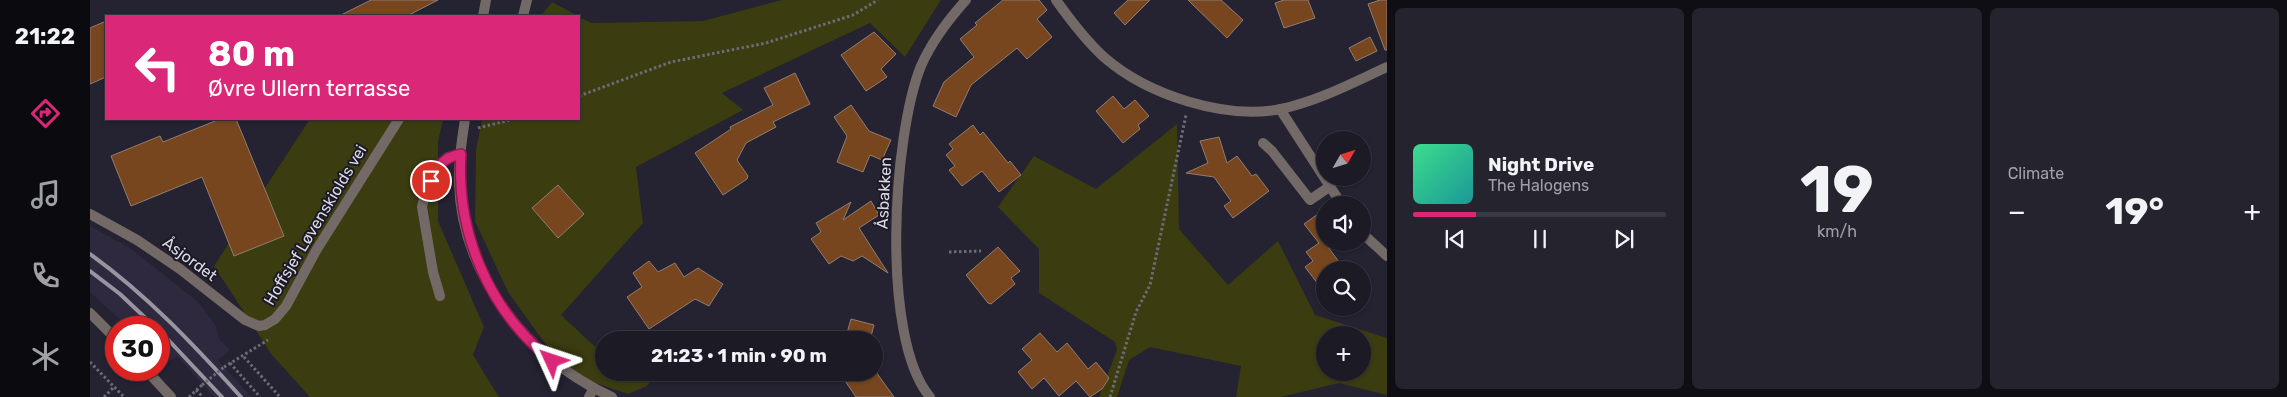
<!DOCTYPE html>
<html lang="en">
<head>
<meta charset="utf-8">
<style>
  :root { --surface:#1c1a25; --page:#25232d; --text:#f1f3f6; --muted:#a0a1a7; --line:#3a3842; --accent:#db2777 }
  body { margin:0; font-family:Rubik,sans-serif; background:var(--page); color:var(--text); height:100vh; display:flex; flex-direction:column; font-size:19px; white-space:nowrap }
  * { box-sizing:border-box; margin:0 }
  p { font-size:16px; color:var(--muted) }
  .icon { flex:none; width:28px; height:28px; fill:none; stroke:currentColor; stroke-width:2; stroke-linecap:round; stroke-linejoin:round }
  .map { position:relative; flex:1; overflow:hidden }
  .drawer { display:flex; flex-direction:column; gap:8px; padding:8px; background:#0f0e14; width:900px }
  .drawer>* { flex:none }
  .guide { position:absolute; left:15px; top:15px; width:475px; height:105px; border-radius:0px; box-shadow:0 1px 4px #0004,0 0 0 1px var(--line); background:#db2777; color:#fff; overflow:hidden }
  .needle { width:32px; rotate:51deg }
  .buttons { position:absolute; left:1226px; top:131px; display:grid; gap:10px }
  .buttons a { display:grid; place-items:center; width:55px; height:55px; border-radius:50%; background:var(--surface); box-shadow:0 1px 4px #0004,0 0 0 1px var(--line); font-size:25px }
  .speed { position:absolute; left:15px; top:316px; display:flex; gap:10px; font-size:25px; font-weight:700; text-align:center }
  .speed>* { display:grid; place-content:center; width:65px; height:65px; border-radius:50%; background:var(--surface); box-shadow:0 1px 4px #0004,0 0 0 1px var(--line); line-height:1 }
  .speed .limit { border:8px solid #d22; background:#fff; color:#111 }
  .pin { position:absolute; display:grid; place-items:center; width:42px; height:42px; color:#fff; margin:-21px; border:2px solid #fff; border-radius:50%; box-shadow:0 1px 5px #0007 }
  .me { position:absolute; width:55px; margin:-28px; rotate:312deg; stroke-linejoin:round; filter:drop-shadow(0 0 4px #0008) }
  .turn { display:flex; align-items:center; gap:18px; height:105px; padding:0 20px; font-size:22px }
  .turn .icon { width:65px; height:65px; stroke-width:2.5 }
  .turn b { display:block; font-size:35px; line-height:42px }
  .big { font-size:38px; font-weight:700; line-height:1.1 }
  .drawer .widget { flex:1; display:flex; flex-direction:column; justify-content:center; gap:8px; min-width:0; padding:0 18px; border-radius:8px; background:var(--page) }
  .drawer .dial { align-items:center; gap:0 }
  .dial b { font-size:65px; line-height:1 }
  .song { display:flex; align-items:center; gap:15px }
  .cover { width:60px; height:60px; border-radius:8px; background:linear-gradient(135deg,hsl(150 70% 55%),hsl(180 70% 35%)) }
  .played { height:5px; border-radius:2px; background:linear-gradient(90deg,var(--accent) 25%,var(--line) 25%) }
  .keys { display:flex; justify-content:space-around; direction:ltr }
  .heat { display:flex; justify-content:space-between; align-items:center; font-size:28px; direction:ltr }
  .drawer .tiles { flex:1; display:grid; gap:8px; grid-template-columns:repeat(3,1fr) }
  .trip { position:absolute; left:505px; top:331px; width:288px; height:50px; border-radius:25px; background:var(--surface); box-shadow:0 1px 4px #0004,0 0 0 1px var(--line); font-weight:700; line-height:50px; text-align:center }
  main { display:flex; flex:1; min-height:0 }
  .tabs { display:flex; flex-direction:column; width:90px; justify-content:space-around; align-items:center; background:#0b0a0f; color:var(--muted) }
  .tabs .icon { width:35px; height:35px }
  .tabs .current { color:var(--accent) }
  .tabs b { font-size:22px; color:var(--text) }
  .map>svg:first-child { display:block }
  .built { fill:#2e293e }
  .green { fill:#3b3c10; fill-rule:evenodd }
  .building { fill:#77451e; stroke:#907e73 }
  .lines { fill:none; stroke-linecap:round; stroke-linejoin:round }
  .path { stroke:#6e6b78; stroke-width:3; stroke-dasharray:2.5 2.5; stroke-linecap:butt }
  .service { stroke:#736a67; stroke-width:10 }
  .minor { stroke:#736a67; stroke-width:10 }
  .tertiary { stroke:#736a67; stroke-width:10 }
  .rail { stroke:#9895a1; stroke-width:4 }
  .path-bridge { stroke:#6e6b78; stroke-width:3; stroke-dasharray:2.5 2.5; stroke-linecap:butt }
  .route-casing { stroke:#8e194d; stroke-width:12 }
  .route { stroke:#db2777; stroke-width:9 }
  .labels { text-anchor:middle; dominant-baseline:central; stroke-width:4; stroke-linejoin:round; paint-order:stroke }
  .street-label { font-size:16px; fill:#dbd9e3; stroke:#1c1927 }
</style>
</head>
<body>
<main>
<nav class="tabs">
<b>21:22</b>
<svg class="icon current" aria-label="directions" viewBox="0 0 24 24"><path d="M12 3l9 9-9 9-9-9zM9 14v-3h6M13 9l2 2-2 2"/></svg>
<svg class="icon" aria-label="music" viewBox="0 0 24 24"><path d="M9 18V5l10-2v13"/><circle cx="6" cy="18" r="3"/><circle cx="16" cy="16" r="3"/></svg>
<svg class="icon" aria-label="phone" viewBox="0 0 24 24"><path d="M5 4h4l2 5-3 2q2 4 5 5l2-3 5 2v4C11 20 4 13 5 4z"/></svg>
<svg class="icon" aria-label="climate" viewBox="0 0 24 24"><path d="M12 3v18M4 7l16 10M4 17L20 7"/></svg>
</nav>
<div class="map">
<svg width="1297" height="397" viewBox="0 0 1297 397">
  <rect width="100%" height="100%" fill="#252231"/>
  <polygon class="built" points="0,226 40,248 108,302 126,326 129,339 140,350 128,360 161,397 124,397 88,357 72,363 69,360 69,328 38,327 0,292"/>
  <g class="green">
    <polygon points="692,0 851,0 815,57 780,23 632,93 653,110 546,167 553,223 471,315 514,355 514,372 566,373 557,386 538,394 494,379 456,345 418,292 385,221 386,150 392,119 489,119 489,17 502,23 613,21"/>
    <polygon points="462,2 488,16 451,16"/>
    <polygon points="220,119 353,119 348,142 348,221 394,327 383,355 409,397 220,397 182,355 124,266"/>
    <path d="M1087,124L1089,229L1138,285L1188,241L1225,315L1297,338V395L1249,383L1191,397H1146L1151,366L1060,347L1039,360L1027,397H1009L1027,350L1025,342L949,293V249L908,207L944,156L1006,189ZM1235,335H1272V372H1235Z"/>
  </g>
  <g class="building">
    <polygon points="281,0 348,0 317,16 249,16"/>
    <polygon points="913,0 949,0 957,10 947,19 962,37 937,59 927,48 881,85 866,117 843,106 854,82 884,57 870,39 887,25 885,23"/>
    <polygon points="1038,0 1060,0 1035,25 1024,13"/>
    <polygon points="1098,0 1131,0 1153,20 1137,38"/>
    <polygon points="1194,0 1218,0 1225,18 1194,28 1185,3"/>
    <polygon points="1290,0 1297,0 1297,50 1295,50 1278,4"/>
    <polygon points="16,21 16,77 0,84 0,28"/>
    <polygon points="784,32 806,54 791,69 797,77 776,91 751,55"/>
    <polygon points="1280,37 1287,51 1266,61 1259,48"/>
    <polygon points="705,73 720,104 683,122 686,127 656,143 647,160 658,176 657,179 633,195 605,153 641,129 640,127 683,105 674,88"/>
    <polygon points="1023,96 1034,109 1045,100 1059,116 1048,125 1050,129 1033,143 1006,111"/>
    <polygon points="761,105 779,131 801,140 792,160 780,155 773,172 747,162 757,136 744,117"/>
    <polygon points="130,119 146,119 194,236 144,256 112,177 41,206 21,156 70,136 73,142"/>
    <polygon points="883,125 890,135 893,132 918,163 920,161 931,175 909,192 892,171 872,186 859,170 865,166 856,155 863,149 859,144"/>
    <polygon points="1129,137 1137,163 1147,156 1162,176 1166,174 1179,191 1143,218 1134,206 1141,201 1124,177 1096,173 1118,163 1110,141"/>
    <polygon points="468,185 494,214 468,238 442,208"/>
    <polygon points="781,201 789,215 769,228 798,273 772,256 763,261 751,256 739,264 721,239 731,232 726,223 761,202 753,220"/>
    <polygon points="1235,209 1235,243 1255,270 1235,270 1235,293 1215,267 1223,261 1216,252 1229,243 1214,224"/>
    <polygon points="908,247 930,271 921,278 925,284 901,304 898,303 876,275"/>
    <polygon points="559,261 568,272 585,263 594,277 608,268 633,284 619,306 605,299 559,329 537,297 552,287 543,273"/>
    <polygon points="761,319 784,325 780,340 755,340"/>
    <polygon points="950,333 967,352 977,343 998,369 1006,362 1019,378 1012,389 1000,397 986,381 969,396 954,378 942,389 928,372 942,360 932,349"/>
    <polygon points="749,372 786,372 804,397 766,397"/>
  </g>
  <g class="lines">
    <g class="path">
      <polyline points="489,96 581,62 676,43 763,15 788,0"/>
      <polyline points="388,128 424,119"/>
      <polyline points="859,252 891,251"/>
      <polyline points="154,357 190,397"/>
      <polyline points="0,362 34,397"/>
      <polyline points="140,363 170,397"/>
      <polyline points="134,367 178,340"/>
      <polyline points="106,390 113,397"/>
      <polyline points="14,397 24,387"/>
      <polyline points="99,397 112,385"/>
      <polyline points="1020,397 1046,312 1060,285 1096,115"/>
    </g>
    <g class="service">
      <polyline points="1173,143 1182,151 1220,200 1239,187"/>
      <polyline points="350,296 343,272 332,207 335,194 347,167 358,157 371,154"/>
      <polyline points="499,397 504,388"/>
    </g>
    <g class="minor">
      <polyline points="393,16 396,0"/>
      <polyline points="433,16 437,0"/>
      <polyline points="1190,109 1252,205"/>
      <path d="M375,119C372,140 368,162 369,183C372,277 439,359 522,397"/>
      <polyline points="0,214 47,240 90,269 155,320 169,326 175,325 185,319 196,306 227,249 309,119"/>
      <polyline points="1272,233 1297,256"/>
      <polyline points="0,313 26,339"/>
      <polyline points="56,370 81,397"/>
      <path d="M840,397C790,338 803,135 831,66C842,41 858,20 876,0"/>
    </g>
    <path class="tertiary" d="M966,0C981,21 996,41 1015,58C1058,95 1135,120 1191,109C1228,101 1262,83 1297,67"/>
    <g class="rail">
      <path d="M0,254C57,295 104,345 151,397"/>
      <polyline points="0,271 30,294 66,328"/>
      <polyline points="69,330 132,397"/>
    </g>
    <polyline class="path-bridge" points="112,385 134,367"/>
  </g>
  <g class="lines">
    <g class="route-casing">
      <path id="route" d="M341,181C349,164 353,158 371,154C366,233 399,311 462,361"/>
    </g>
    <use href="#route" class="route"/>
  </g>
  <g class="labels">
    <g class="street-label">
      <text transform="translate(794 193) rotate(-87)">Åsbakken</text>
      <text transform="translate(225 225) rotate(-59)">Hoffsjef Løvenskiolds vei</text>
      <text transform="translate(100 259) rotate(36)">Åsjordet</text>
    </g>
  </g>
</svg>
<div class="buttons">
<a><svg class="needle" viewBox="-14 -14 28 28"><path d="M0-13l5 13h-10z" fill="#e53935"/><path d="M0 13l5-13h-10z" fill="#a0a1a7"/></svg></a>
<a><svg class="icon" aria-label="sound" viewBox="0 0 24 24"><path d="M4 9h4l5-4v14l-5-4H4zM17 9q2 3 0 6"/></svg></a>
<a><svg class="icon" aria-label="search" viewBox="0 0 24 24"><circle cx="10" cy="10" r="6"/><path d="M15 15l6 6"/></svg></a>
<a>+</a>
</div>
<div class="speed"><div class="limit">30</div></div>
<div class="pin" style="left:341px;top:181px;background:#d93025"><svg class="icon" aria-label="arrive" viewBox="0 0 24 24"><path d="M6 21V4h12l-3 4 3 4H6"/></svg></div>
<svg class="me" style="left:462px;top:361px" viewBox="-20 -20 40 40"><path d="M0-17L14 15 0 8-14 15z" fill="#db2777" stroke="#fff" stroke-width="4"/></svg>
<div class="trip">21:23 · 1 min · 90 m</div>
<div class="guide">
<div class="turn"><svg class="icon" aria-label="left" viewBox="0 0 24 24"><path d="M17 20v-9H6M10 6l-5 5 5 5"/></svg><div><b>80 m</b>Øvre Ullern terrasse</div></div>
</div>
</div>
<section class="drawer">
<div class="tiles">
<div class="widget">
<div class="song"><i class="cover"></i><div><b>Night Drive</b><p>The Halogens</p></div></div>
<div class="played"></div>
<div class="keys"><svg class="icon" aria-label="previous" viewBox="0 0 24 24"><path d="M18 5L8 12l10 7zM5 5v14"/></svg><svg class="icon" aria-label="pause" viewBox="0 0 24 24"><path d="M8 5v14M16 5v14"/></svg><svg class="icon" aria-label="next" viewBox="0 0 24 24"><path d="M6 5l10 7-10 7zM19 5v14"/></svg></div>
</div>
<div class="widget dial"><b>19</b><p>km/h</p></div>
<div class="widget"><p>Climate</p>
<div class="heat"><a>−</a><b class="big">19°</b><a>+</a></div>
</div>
</div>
</section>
</main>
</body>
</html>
